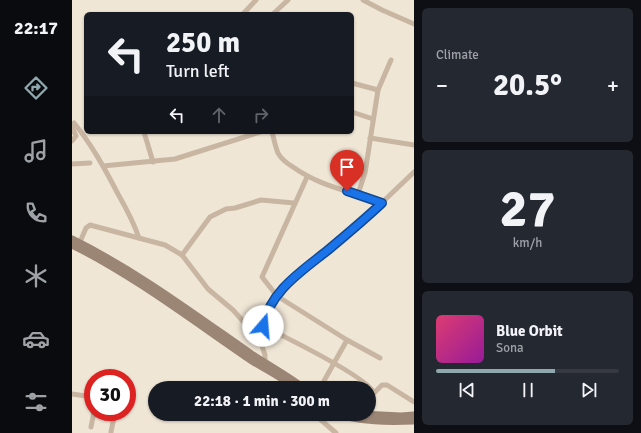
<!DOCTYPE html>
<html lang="en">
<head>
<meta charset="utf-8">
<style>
  :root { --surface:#171b24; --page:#242831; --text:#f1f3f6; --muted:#9ea1a6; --line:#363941; --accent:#90a8ad }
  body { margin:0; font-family:Signika,sans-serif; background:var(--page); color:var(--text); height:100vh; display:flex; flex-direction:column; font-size:15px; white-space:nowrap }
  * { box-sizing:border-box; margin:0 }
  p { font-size:13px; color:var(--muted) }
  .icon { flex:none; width:22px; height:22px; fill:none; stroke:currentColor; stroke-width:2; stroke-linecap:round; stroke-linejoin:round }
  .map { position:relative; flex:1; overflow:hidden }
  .drawer { display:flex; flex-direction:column; gap:8px; padding:8px; background:#0d0f14; width:227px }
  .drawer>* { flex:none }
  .banner { position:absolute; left:12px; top:12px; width:270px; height:122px; border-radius:6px; box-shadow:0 1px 3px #0004; background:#171b24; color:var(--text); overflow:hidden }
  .speed { position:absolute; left:12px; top:369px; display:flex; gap:8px; font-size:20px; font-weight:700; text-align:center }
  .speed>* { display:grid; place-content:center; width:52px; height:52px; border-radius:50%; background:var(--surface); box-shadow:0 1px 3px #0004; line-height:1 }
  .speed .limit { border:6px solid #d22; background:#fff; color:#111 }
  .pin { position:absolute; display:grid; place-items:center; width:34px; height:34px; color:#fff; margin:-41px -17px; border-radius:50% 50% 50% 0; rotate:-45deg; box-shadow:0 0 4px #0007 }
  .pin .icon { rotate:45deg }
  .me { position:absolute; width:44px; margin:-22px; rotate:18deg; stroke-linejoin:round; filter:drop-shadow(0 0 3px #0008) }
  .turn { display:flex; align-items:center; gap:14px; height:84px; padding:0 16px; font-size:18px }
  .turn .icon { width:52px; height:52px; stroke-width:2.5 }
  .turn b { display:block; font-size:28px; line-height:34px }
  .lanes { display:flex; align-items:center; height:38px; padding:0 16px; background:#0003; justify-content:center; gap:20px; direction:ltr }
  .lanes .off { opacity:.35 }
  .big { font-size:30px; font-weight:700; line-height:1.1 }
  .drawer .tile { flex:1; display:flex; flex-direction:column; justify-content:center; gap:6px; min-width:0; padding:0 14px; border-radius:6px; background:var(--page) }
  .drawer .dial { align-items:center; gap:0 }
  .dial b { font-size:52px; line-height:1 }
  .song { display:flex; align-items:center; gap:12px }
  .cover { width:48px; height:48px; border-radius:6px; background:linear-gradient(135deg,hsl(340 70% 55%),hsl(300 70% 35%)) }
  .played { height:4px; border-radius:2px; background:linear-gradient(90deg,var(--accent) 65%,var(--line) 65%) }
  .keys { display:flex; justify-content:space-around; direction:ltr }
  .heat { display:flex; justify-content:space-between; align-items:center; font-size:22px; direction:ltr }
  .trip { position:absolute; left:76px; top:381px; width:228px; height:40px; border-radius:20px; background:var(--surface); box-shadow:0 1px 3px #0004; font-weight:700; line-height:40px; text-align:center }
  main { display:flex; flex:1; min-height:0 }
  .tabs { display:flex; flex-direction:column; width:72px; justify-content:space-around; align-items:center; background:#090b0e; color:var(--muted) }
  .tabs .icon { width:28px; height:28px }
  .tabs .current { color:var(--accent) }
  .tabs b { font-size:18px; color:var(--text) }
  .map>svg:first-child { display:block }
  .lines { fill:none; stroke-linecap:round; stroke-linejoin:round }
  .street { stroke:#c8b6a2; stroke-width:5 }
  .secondary { stroke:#9b8574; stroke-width:7 }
  .route-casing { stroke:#114b97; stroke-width:10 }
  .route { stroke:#1a73e8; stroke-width:7 }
</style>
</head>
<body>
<main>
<nav class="tabs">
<b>22:17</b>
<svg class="icon current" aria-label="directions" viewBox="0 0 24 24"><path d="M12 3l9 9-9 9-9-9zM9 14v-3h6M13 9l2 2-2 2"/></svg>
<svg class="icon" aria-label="music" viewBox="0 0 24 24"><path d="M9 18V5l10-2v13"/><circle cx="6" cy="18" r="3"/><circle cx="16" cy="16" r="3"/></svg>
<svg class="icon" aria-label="phone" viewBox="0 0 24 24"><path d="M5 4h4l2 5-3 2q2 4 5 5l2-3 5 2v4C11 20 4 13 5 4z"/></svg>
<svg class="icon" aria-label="climate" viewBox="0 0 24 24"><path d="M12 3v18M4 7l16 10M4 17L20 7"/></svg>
<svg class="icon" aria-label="car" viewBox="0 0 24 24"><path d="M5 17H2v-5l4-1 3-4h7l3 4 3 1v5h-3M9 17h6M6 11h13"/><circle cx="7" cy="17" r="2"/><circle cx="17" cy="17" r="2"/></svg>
<svg class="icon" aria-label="filters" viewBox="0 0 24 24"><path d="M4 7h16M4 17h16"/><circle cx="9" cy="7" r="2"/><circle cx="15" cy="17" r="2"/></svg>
</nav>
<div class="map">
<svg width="342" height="433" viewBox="0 0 342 433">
  <rect width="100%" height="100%" fill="#f0e6d6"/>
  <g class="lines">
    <g class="street">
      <polyline points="291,0 310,10 342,24"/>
      <polyline points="171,14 184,0"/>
      <polyline points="201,14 216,0"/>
      <polyline points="280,83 306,90"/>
      <polyline points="280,112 301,119"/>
      <path d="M2,123C20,145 33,169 46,194C54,208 62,223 67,238"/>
      <polyline points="0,127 4,136 0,141"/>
      <polyline points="72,132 81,162"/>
      <path d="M200,132C202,139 203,146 206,153C209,159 216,164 221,167C249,187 279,191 310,203"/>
      <polyline points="298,138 342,145"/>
      <polyline points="0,164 18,163"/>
      <polyline points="31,166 103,159 188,132"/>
      <polyline points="235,177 190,277 205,296 275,340 308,358"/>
      <polyline points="286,194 293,173 306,90 319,60"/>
      <polyline points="8,242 14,228 18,225 93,245 110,255 136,289 161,310 188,340"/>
      <polyline points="110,255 138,217 154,209 163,208 189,200 222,203"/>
      <path d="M191,326C211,336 296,377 302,393L297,398"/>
      <polyline points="192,365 193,362 193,355 188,340 193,317 198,304 220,278 297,215 342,172"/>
      <polyline points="248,388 275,340"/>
      <polyline points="302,393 310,385 315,385 342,402"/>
      <polyline points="0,394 21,397"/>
      <polyline points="242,414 264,433"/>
      <polyline points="252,414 263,414"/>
      <polyline points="19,427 22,412"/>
      <polyline points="39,432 43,412"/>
    </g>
    <g class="secondary">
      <path d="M0,239C65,271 122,314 181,355C198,366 216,376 232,388"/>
      <path d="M0,245C62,276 117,318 174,357C190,368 208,376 223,388"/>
      <path d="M264,414C289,422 316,422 342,421"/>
      <polyline points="289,414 329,416 342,415"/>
    </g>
  </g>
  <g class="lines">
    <g class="route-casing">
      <path id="route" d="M191,326C198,291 230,271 256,250C274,235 292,220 310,203L275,191"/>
    </g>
    <use href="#route" class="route"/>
  </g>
</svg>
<div class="speed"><div class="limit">30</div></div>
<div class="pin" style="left:275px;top:191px;background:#d93025"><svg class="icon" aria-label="arrive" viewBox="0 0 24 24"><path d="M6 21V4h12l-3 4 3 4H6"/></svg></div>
<svg class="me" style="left:191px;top:326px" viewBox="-20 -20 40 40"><circle r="19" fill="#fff"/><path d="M0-13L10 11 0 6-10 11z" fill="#1a73e8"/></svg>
<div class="trip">22:18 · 1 min · 300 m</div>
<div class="banner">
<div class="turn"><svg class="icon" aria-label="left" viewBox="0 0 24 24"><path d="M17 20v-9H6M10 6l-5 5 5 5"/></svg><div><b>250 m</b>Turn left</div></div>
<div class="lanes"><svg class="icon" aria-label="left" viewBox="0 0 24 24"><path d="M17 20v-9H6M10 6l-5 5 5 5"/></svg><svg class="icon off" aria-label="ahead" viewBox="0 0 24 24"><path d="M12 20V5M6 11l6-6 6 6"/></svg><svg class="icon off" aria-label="right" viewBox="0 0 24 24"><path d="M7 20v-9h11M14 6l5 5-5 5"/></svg></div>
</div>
</div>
<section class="drawer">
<div class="tile"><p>Climate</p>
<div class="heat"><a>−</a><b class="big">20.5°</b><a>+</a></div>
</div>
<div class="tile dial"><b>27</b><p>km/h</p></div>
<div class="tile">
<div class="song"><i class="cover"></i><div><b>Blue Orbit</b><p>Sona</p></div></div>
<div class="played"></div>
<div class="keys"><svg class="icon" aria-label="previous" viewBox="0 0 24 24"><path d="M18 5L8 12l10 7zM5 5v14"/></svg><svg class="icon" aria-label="pause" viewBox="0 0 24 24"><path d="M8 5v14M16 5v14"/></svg><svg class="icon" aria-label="next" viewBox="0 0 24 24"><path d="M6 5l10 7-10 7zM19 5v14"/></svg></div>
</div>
</section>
</main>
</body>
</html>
